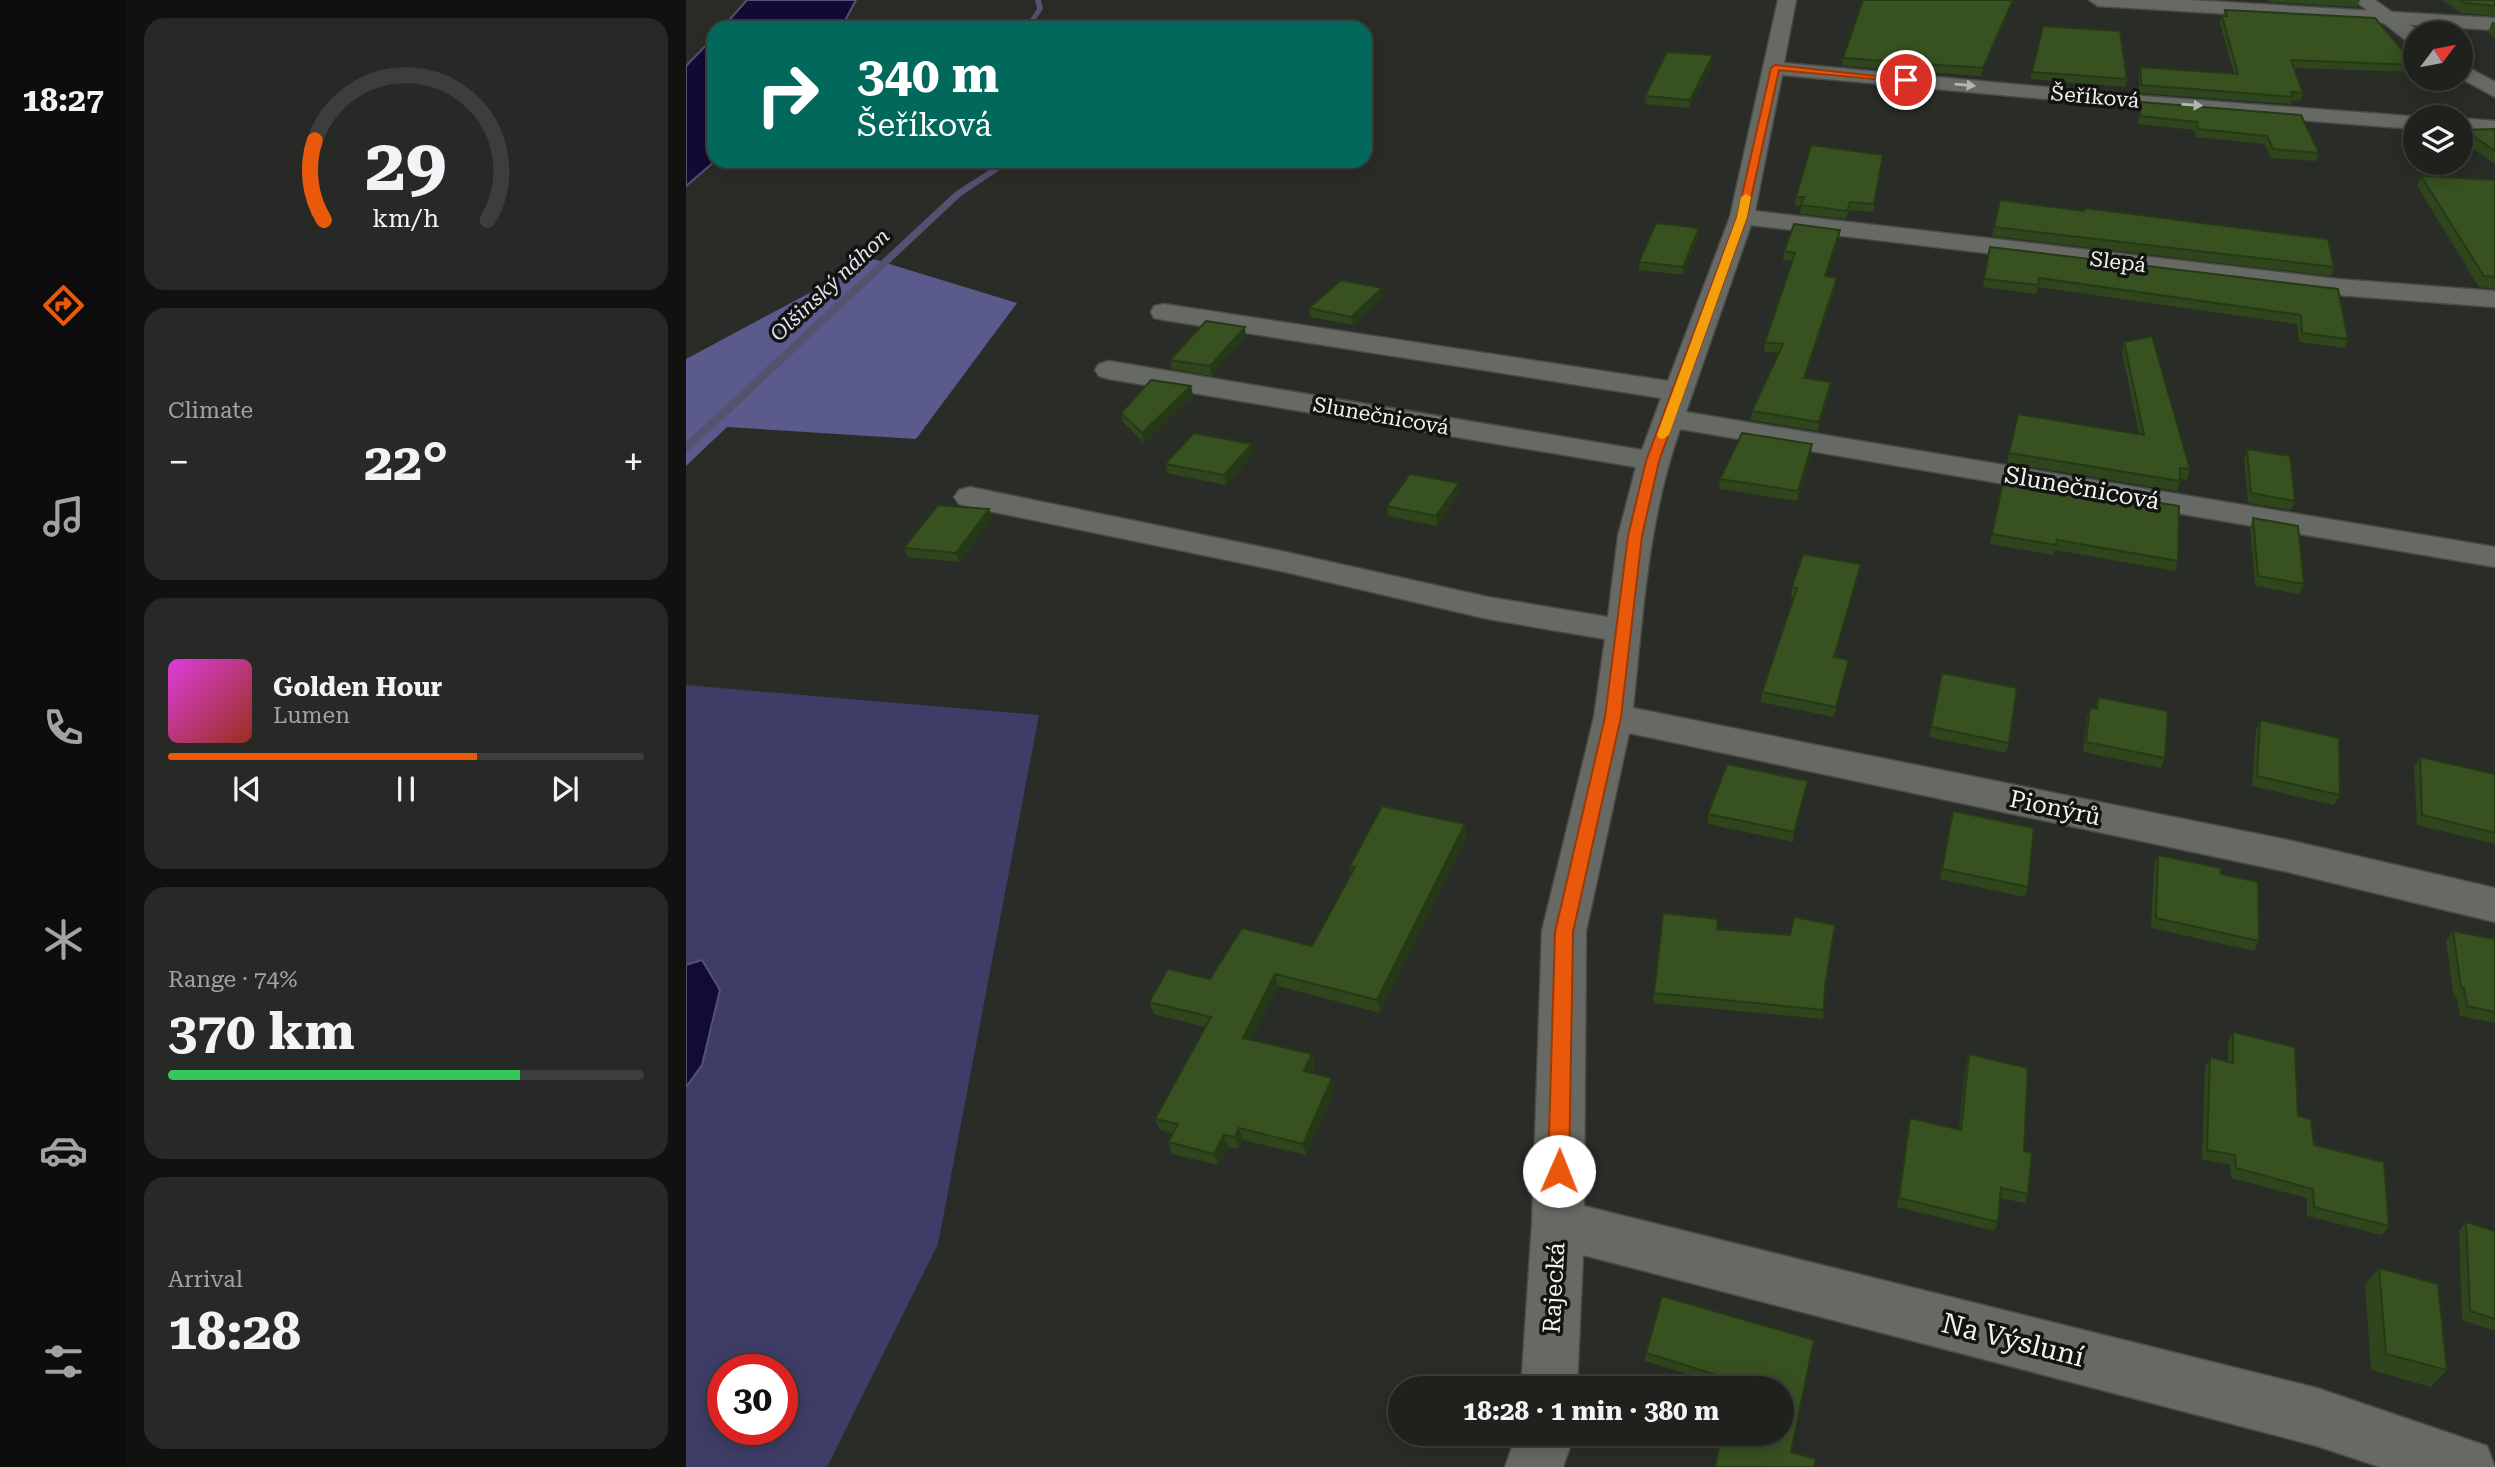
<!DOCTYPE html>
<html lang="en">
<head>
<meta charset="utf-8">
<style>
  :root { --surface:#1f211d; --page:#272926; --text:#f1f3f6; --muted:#a1a3a4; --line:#3c3e3b; --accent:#ea580c }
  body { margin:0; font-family:"Roboto Serif",serif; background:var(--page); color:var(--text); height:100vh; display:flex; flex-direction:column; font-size:26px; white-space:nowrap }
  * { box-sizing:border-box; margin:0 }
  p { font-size:23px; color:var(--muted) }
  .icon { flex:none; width:38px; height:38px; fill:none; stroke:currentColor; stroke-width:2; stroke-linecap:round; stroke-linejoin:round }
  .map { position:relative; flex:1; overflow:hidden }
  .drawer { display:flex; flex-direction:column; gap:18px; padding:18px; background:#111210; width:560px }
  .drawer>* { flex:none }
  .hud { position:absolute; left:21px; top:21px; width:665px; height:147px; border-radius:21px; box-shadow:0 4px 18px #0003,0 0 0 2px var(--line); background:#00695c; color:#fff; overflow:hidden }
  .needle { width:46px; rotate:58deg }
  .fabs { position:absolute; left:1717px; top:21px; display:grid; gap:14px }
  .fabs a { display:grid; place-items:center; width:70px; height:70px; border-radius:50%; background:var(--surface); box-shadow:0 4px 18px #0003,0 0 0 2px var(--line); font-size:35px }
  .speed { position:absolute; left:21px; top:1354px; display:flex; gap:14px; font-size:35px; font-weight:700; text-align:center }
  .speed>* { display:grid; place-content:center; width:91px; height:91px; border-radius:50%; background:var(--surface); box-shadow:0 4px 18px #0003,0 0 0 2px var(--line); line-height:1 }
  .speed .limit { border:10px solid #d22; background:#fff; color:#111 }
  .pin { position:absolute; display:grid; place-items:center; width:60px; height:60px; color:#fff; margin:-30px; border:4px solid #fff; border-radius:50%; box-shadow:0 2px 7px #0007 }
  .me { position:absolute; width:77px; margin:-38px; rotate:1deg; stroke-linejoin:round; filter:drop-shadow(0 0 5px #0008) }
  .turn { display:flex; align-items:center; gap:24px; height:147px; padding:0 35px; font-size:32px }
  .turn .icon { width:91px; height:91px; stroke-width:2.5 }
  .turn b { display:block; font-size:49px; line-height:60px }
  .big { font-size:52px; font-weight:700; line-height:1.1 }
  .drawer .card { flex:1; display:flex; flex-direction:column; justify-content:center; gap:10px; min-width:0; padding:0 24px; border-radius:21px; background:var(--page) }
  .drawer .dial { align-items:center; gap:0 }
  .dial svg { height:182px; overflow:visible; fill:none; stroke:var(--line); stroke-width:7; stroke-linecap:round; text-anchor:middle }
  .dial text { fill:var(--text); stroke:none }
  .song { display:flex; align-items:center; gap:21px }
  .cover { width:84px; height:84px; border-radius:10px; background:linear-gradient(135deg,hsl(300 70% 55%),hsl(10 70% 35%)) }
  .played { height:7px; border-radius:4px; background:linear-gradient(90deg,var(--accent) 65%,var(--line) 65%) }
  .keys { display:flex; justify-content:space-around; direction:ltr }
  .heat { display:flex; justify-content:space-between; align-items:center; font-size:38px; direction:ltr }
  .charge { height:10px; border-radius:5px; background:linear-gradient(90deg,#34c759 74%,var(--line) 0) }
  .trip { position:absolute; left:702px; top:1376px; width:406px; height:70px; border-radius:35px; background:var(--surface); box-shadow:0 4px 18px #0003,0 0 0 2px var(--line); font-weight:700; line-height:70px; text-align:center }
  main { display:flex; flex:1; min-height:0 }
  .tabs { display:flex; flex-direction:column; width:126px; justify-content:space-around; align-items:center; background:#0c0d0c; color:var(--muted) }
  .tabs .icon { width:49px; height:49px }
  .tabs .on { color:var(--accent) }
  .tabs b { font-size:32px; color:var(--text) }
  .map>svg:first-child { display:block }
  .green { fill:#3d3d67; fill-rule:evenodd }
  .forest { fill:#5a5a8c }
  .water { fill:#120b36; stroke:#55516e; stroke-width:2 }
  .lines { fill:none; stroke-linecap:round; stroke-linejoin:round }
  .stream { fill:#55516e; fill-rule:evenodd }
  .minor-casing { stroke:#484a46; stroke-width:3 }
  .tertiary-casing { stroke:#484a46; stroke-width:3 }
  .minor { fill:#676a64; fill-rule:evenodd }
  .tertiary { fill:#676a64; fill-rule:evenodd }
  .wall { fill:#2f461c }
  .shaded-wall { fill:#263917 }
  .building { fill:#375121; stroke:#263917; stroke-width:2 }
  .oneway { fill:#b3b5b0 }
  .route { fill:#ea580c; stroke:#983908; stroke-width:2 }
  .slow { fill:#f59e0b }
  .labels { text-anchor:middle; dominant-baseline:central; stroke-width:7; stroke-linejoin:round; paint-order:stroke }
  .far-street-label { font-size:21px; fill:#f1f3ef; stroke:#131411 }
  .far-water-label { font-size:21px; font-style:italic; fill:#e1e2f2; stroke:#131411 }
  .street-label { font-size:24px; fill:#f1f3ef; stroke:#131411 }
  .near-street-label { font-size:28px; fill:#f1f3ef; stroke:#131411 }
</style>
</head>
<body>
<main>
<nav class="tabs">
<b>18:27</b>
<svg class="icon on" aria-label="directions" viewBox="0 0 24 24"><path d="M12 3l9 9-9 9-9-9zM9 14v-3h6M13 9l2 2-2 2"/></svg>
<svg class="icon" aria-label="music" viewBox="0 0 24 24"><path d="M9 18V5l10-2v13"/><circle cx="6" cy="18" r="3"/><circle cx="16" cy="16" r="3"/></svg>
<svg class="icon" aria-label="phone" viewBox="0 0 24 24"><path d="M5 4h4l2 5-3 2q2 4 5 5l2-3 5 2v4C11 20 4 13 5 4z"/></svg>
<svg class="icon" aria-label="climate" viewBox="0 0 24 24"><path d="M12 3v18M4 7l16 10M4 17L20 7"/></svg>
<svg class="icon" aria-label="car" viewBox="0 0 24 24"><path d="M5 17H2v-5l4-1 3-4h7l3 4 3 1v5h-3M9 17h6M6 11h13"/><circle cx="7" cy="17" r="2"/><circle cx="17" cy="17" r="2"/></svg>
<svg class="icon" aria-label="filters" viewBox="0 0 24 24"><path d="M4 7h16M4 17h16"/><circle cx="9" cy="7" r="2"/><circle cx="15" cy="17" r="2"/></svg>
</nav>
<section class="drawer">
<div class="card dial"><svg viewBox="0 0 100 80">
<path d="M14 69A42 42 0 1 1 86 69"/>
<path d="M14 69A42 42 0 0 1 10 34" stroke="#ea580c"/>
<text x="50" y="56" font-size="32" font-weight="700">29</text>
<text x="50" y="72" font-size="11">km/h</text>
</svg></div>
<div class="card"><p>Climate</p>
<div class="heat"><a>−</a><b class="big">22°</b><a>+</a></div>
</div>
<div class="card">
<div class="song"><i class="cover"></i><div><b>Golden Hour</b><p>Lumen</p></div></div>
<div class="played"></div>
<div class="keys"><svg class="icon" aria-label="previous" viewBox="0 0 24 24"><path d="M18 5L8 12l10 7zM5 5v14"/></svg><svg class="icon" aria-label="pause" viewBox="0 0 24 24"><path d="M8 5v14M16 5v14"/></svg><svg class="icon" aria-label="next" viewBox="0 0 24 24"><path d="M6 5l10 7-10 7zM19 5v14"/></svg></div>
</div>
<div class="card"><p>Range · 74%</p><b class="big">370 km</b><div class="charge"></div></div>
<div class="card"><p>Arrival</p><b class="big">18:28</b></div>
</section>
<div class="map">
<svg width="1809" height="1467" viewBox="0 0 1809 1467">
  <rect width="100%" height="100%" fill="#292c27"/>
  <path class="green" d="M0,685L353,715L252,1244L141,1467H0ZM37,1370H96V1430H37Z"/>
  <polygon class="forest" points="187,259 331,303 230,439 41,427 0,466 0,359"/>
  <g class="water">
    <polygon points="61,0 170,0 155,28 36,28"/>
    <polygon points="28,37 29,161 0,186 0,66"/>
    <polygon points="16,960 34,990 16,1065 0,1087 0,965"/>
  </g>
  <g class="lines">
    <g class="stream">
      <polygon points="349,0 355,0 357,9 344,28 338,28 351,9"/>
      <polygon points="317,161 327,161 275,196 4,450 0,451 0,442 269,192"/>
    </g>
    <g class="minor-casing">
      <g id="minor">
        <path d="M1092,0H1110L1098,63L1457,96L1736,117H1729V129L1457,108L1096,75L1069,211L1651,279L1809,291V307L1651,295L1065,225L1000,412L1809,547V567L994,429C962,519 957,614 947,708L1602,840L1809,888V922L1602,872L943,733L900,931L898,1206L1631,1388L1801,1446L1809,1467H1694L1631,1446L897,1255L891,1388H835L846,1224L856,931L908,717L919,639L802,619L595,571L284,507L273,504L268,497L273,490L284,487L595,551L802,597L922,617L932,536L950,467L423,379L413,376L409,370L413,364L423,361L956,450L975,398L478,320L468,318L465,312L468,306L478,304L982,381L1044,217Z"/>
        <polygon points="1403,0 1504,0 1809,18 1809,30 1412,6"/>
        <polygon points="1774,118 1809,121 1809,135 1774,132"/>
        <polygon points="831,1433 889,1433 877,1467 819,1467"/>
      </g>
    </g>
    <g class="tertiary-casing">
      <g id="tertiary">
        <polygon points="1668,0 1689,0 1735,33 1729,33 1729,44 1722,42"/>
        <polygon points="1774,63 1809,82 1809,97 1774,78"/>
      </g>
    </g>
    <use href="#minor" class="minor"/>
    <use href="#tertiary" class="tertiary"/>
  </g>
  <g class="wall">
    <polygon points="1177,0 1328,0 1295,76 1156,66 1157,58"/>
    <polygon points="1582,0 1674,0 1671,7 1582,2"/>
    <polygon points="1756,0 1809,0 1809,16 1775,13"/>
    <polygon points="1539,10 1729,64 1729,66 1727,72 1608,68 1617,93 1614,101 1606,100 1604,104 1453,93 1453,75 1455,67 1548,74 1534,23"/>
    <polygon points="1806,22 1809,22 1809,38 1802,32"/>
    <polygon points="1357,26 1441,79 1439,87 1344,79"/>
    <polygon points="1027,55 1026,63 1003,108 959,104 959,96"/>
    <polygon points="1455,102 1615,115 1633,153 1630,161 1585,158 1578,144 1510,137 1509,130 1452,124 1453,110"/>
    <polygon points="1809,129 1809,164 1774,140 1778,130"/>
    <polygon points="1197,155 1187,212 1163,210 1160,219 1114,214 1115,206 1109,205 1110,197"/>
    <polygon points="1735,176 1809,180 1809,289 1793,287 1731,186"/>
    <polygon points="1314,200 1398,211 1648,267 1645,276 1306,236"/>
    <polygon points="1013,228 1012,237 997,275 953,270 953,262"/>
    <polygon points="1153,238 1140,276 1150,287 1119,378 1145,382 1144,391 1132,431 1065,420 1066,411 1093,353 1078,351 1079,342 1106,261 1097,260 1098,251"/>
    <polygon points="1304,247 1652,289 1662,339 1659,348 1613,342 1611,324 1352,287 1350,294 1297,287"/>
    <polygon points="697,297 667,325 624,317 623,308"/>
    <polygon points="560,336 526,376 486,369 484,360"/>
    <polygon points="1438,342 1504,469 1501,480 1494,479 1491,491 1321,463 1332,414 1453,434 1436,352"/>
    <polygon points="505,386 507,396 458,443 437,422 435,413"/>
    <polygon points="1126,444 1125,454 1111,501 1033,489 1034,479"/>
    <polygon points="1561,449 1609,501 1605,510 1562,503 1558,459"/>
    <polygon points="567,454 540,485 481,473 479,464"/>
    <polygon points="1318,477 1492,561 1489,571 1369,550 1368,555 1304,544"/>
    <polygon points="773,483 773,493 751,526 702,516 701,506"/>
    <polygon points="303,509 306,518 273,562 222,557 218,548"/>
    <polygon points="1567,518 1618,584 1613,594 1569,586 1564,528"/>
    <polygon points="1173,574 1149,657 1163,660 1148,717 1075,702 1076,692 1108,598 1105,597 1106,587"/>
    <polygon points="1256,673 1323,743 1320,753 1243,737"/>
    <polygon points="1412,697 1479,758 1475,768 1397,752 1401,717 1404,707 1409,708"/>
    <polygon points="1574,720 1654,795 1648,805 1566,786 1570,730"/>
    <polygon points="1734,757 1809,774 1809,844 1731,825 1728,767"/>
    <polygon points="1122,781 1120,791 1107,842 1022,824 1022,814"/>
    <polygon points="1267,811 1342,887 1339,897 1254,879"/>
    <polygon points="779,824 780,837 694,1013 592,986 565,1040 626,1054 629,1066 626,1073 646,1078 649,1090 620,1155 557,1140 552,1149 542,1147 532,1165 486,1154 482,1142 486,1133 474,1130 469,1119 519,1027 468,1014 463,1002 524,979 626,946 665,873 664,866"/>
    <polygon points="1472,855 1535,874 1573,941 1568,951 1465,928 1468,865"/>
    <polygon points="1031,929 1139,986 1138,1010 1137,1019 967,1003 968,993"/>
    <polygon points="1767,931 1809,939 1809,1023 1774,1016 1771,998 1768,997 1760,941"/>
    <polygon points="1547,1032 1612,1116 1628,1145 1703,1226 1696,1235 1621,1216 1621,1198 1545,1178 1544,1165 1516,1159 1519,1067 1524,1057 1542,1062 1542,1042"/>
    <polygon points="1283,1054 1338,1151 1342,1194 1339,1203 1314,1198 1312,1222 1308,1231 1211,1207 1222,1127 1224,1118 1273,1129 1280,1064"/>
    <polygon points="1780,1222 1809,1231 1809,1331 1776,1320 1773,1231"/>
    <polygon points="1693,1268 1761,1370 1745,1387 1685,1370 1679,1285"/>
    <polygon points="976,1296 1128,1340 1105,1452 1130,1459 1128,1467 1029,1467 1036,1433 1096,1433 1096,1388 1045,1388 959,1361 960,1353"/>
  </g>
  <g class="shaded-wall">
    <polygon points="1327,0 1328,0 1295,76 1297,68"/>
    <polygon points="1027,55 1026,63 1003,108 1004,100"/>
    <polygon points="1013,228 1012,237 997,275 997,267"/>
    <polygon points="1154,230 1153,238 1138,285 1139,276"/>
    <polygon points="1151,278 1150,287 1116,387 1118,378"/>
    <polygon points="696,288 697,297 667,325 665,317"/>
    <polygon points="559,327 560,336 526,376 524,366"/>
    <polygon points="1145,382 1144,391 1132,431 1133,422"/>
    <polygon points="505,386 507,396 458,443 456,433"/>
    <polygon points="566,444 567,454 540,485 538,475"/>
    <polygon points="1126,444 1125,454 1111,501 1112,491"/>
    <polygon points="773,483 773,493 751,526 750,516"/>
    <polygon points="303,509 306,518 273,562 270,553"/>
    <polygon points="1175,564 1173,574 1146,667 1148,657"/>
    <polygon points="1163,660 1161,670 1148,717 1150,707"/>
    <polygon points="1122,781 1120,791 1107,842 1108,832"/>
    <polygon points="779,824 780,837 694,1013 691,1000"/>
    <polygon points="589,974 592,986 560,1050 557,1038"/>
    <polygon points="626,1054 629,1066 621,1083 618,1071"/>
    <polygon points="646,1078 649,1090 620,1155 617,1144"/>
    <polygon points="553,1128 557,1140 552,1149 549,1137"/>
    <polygon points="538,1135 542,1147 532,1165 528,1154"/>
  </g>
  <g class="building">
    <polygon points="1177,0 1327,0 1297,68 1157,58"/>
    <polygon points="1774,0 1809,0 1809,6 1779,3"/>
    <polygon points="1539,10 1689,18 1729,65 1605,60 1617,93 1605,92 1607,97 1455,85 1455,67 1552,74 1536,16 1541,16"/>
    <polygon points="1357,26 1434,31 1441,79 1346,72"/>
    <polygon points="981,52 1027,55 1004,100 959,96"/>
    <polygon points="1455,102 1615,115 1633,153 1587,149 1581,136 1512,129 1511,122 1454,116"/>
    <polygon points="1809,129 1809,151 1778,130"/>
    <polygon points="1125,145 1197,155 1188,204 1164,202 1161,211 1115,205 1118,197 1110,197"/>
    <polygon points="1735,176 1809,180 1809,277 1798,276"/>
    <polygon points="1314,200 1398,211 1399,208 1642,239 1648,267 1308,227"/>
    <polygon points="970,223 1013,228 997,267 953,262"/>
    <polygon points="1108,224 1154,230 1139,276 1151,278 1118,378 1145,382 1133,422 1066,411 1097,344 1079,342 1109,253 1098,251"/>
    <polygon points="1304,247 1652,289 1662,339 1616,333 1615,315 1353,278 1352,285 1298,279"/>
    <polygon points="655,280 696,288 665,317 623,308"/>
    <polygon points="520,321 559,327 524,366 484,360"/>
    <polygon points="1466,336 1504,469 1494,468 1494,481 1323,453 1332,414 1458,435 1438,342"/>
    <polygon points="465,380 505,386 456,433 435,413"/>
    <polygon points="508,433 566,444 538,475 479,464"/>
    <polygon points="1056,433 1126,444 1112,491 1034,479"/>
    <polygon points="1561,449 1604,456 1609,501 1565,493"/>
    <polygon points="724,474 773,483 750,516 701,506"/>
    <polygon points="1318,477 1493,506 1492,561 1371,540 1370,545 1306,534"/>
    <polygon points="252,505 303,509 270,553 218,548"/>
    <polygon points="1567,518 1612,526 1618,584 1572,576"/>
    <polygon points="1117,554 1175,564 1148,657 1163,660 1150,707 1076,692 1111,588 1106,587"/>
    <polygon points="1256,673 1331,688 1323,743 1245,727"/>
    <polygon points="1412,697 1482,711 1479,758 1400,742 1404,707 1411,709"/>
    <polygon points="1574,720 1653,738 1654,795 1571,776"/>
    <polygon points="1734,757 1809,774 1809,833 1736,815"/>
    <polygon points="1041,764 1122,781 1108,832 1022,814"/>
    <polygon points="696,806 779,824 691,1000 589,974 557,1038 626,1054 618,1071 646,1078 617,1144 553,1128 549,1137 538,1135 528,1154 482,1142 492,1124 469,1119 525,1017 463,1002 482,969 524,979 556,928 626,946 669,867 664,866"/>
    <polygon points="1267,811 1348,828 1342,887 1256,869"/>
    <polygon points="1472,855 1535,868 1535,874 1572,882 1573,941 1470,918"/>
    <polygon points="977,913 1032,919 1031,929 1104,935 1108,917 1149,925 1139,986 1138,1010 968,993"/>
    <polygon points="1767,931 1809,939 1809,1012 1781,1006 1778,988 1775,987"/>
    <polygon points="1547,1032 1609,1047 1612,1116 1625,1119 1628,1145 1698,1162 1703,1226 1628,1207 1627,1189 1550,1168 1549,1155 1521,1150 1524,1057 1547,1063"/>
    <polygon points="1283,1054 1342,1068 1338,1151 1346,1153 1342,1194 1315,1188 1312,1222 1213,1198 1224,1118 1275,1130"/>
    <polygon points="1780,1222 1809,1231 1809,1319 1784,1311"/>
    <polygon points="1693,1268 1752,1284 1761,1370 1700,1354"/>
    <polygon points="976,1296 1128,1340 1105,1452 1130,1459 1128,1467 1029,1467 1036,1433 1096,1433 1096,1388 1051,1388 1053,1382 960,1353"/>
  </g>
  <defs><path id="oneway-solid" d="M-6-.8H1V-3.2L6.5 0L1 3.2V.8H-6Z" transform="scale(1.75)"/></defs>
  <g class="oneway">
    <use href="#oneway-solid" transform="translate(1279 85) rotate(5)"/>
    <use href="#oneway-solid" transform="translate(1506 105) rotate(4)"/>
  </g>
  <polygon class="route" points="1089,65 1225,80 1220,82 1093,70 1061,217 973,461 956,536 935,717 887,932 883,1171 880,1177 873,1180 865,1177 862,1171 869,932 919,717 942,536 960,461 1051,217 1085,68"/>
  <polygon class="slow" points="1060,194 1065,197 1061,217 983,435 977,439 973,438 971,435 1051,217 1055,197"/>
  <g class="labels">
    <g class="far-street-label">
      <text transform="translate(1409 97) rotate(5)">Šeříková</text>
      <text transform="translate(1432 262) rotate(7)">Slepá</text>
      <text transform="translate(695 416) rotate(10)">Slunečnicová</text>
    </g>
    <g class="far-water-label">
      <text transform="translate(144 285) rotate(-43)">Olšinský náhon</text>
    </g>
    <g class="street-label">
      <text transform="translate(1396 488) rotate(10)">Slunečnicová</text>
      <text transform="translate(1369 808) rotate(12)">Pionýrů</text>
      <text transform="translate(868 1288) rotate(-87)">Rajecká</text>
    </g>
    <g class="near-street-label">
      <text transform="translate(1327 1340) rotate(14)">Na Výsluní</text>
    </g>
  </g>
</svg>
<div class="fabs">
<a><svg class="needle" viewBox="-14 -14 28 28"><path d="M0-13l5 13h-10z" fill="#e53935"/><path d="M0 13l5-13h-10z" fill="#a1a3a4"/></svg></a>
<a><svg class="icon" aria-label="layers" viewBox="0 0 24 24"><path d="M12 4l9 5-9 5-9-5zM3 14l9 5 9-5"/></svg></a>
</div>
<div class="speed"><div class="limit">30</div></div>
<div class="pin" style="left:1220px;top:80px;background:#d93025"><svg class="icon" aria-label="arrive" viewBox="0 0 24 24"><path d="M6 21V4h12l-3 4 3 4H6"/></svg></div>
<svg class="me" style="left:873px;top:1171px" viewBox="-20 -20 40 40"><circle r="19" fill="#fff"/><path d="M0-13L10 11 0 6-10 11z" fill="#ea580c"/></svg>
<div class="trip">18:28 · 1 min · 380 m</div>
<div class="hud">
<div class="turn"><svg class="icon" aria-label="right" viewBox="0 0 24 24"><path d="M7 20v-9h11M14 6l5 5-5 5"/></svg><div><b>340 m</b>Šeříková</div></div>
</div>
</div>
</main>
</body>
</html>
